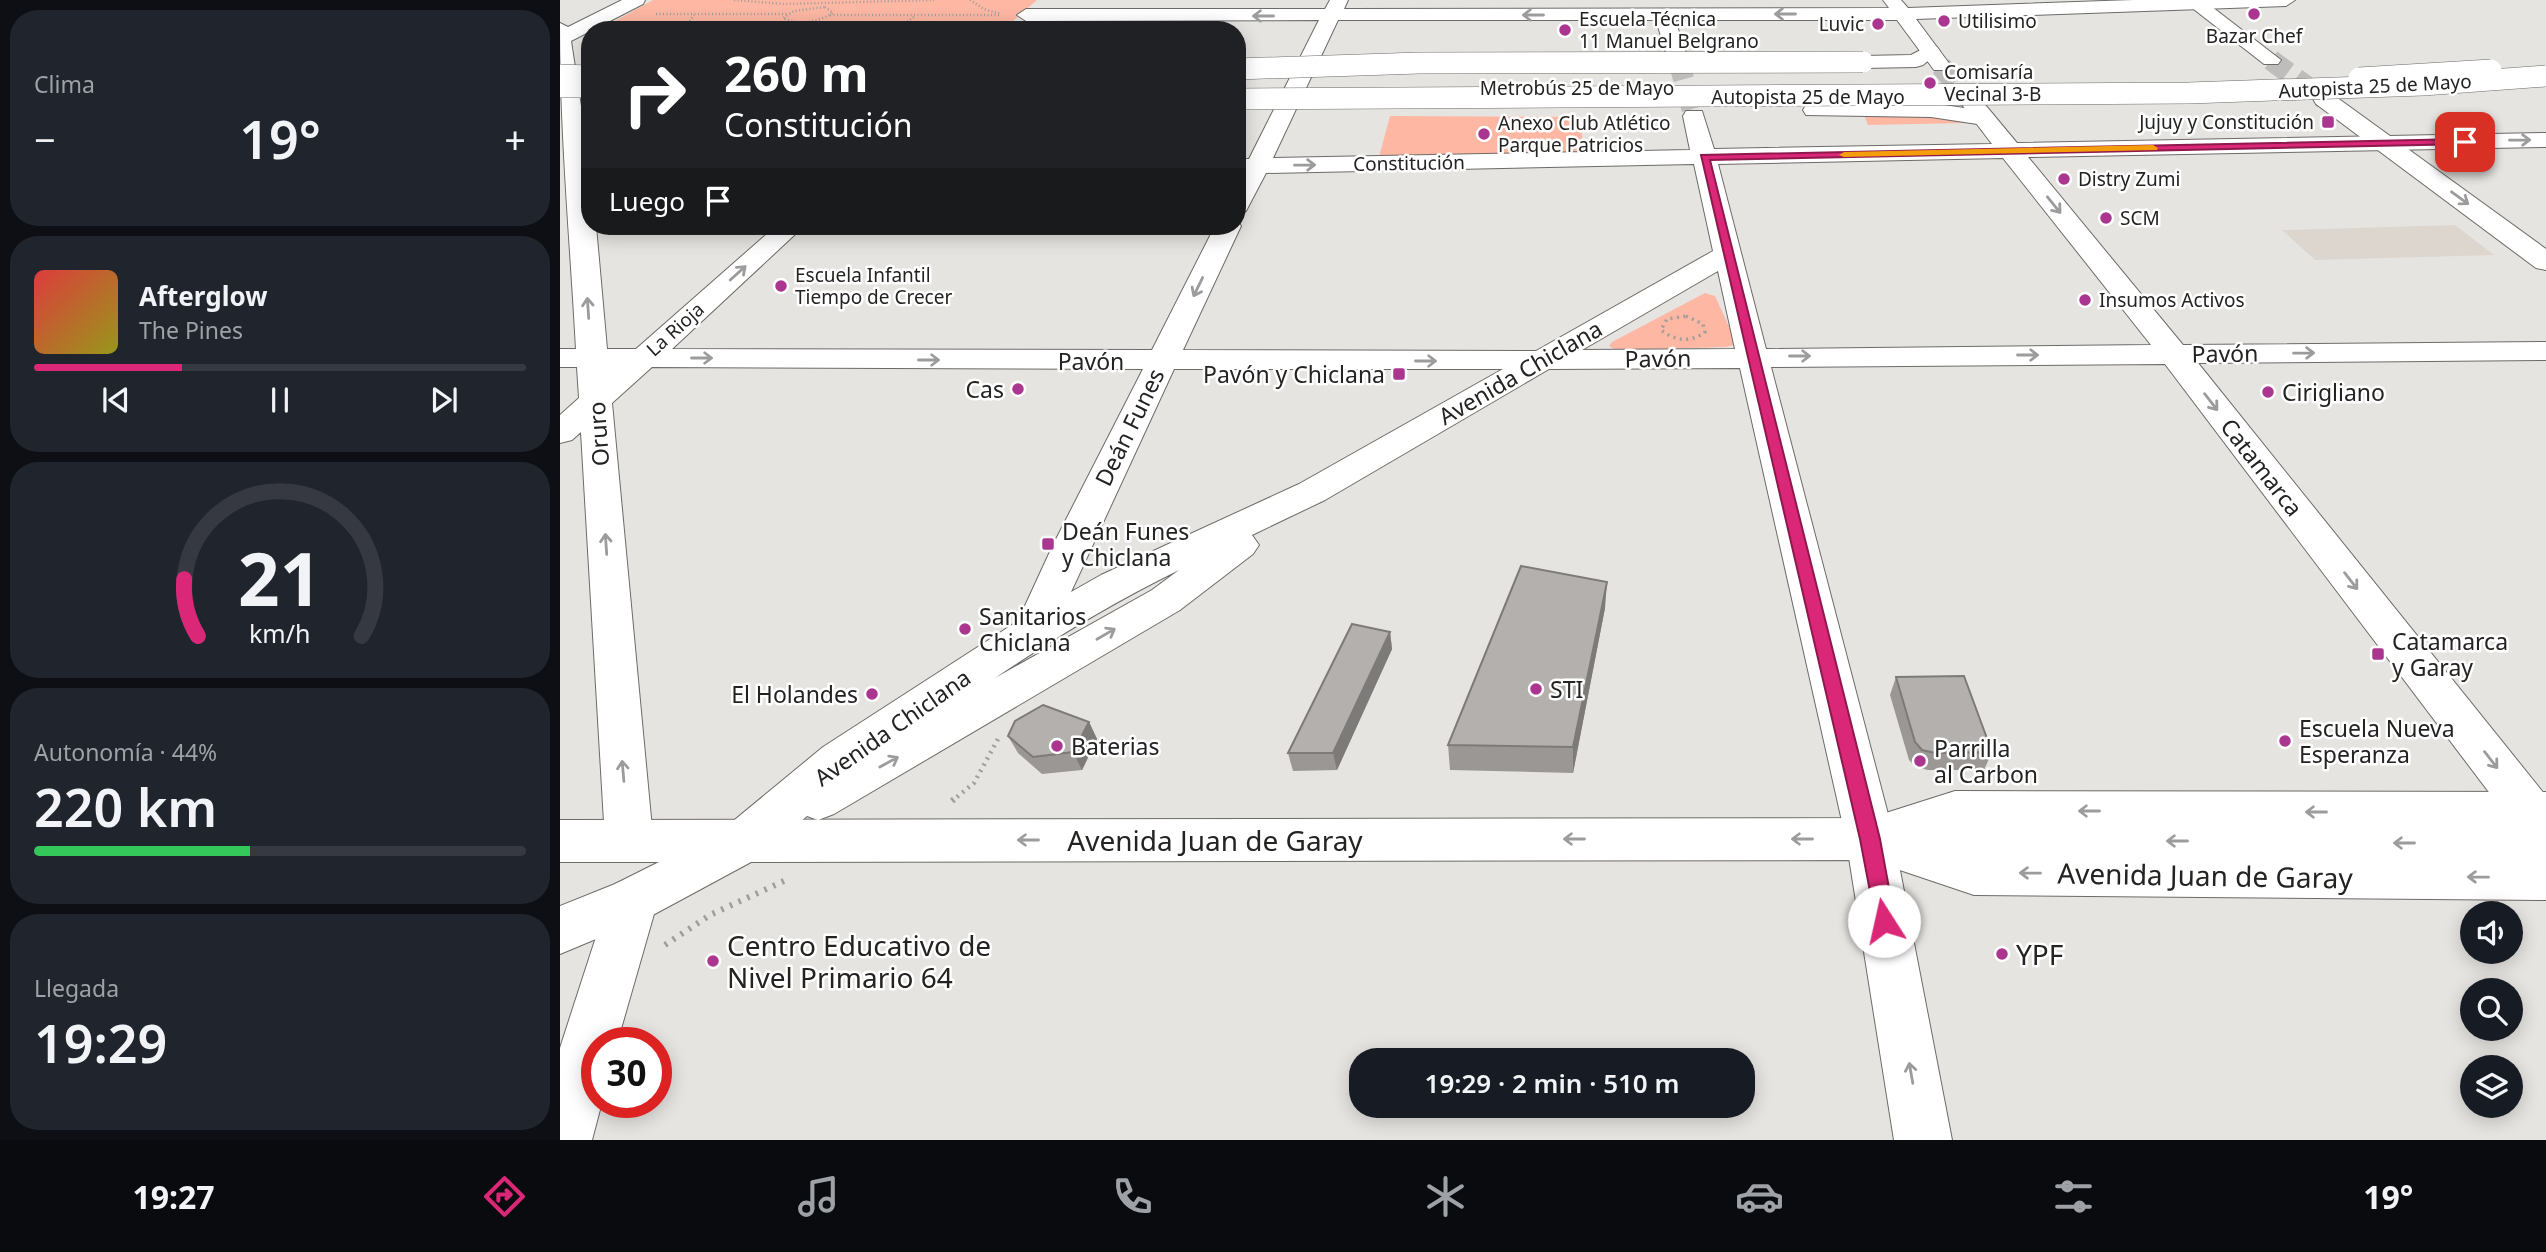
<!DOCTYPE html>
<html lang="es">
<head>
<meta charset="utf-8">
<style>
  :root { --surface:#171b24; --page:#20242c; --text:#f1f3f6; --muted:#9ea1a6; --line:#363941; --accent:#db2777 }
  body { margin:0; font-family:"Noto Sans",sans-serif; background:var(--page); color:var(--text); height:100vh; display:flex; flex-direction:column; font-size:26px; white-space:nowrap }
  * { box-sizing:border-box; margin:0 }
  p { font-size:23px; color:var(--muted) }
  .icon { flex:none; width:38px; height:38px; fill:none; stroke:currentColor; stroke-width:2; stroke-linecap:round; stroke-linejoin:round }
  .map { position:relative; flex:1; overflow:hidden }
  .drawer { display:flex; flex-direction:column; gap:10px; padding:10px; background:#0d0f14; width:560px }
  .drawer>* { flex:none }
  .hud { position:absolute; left:21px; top:21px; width:665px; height:214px; border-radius:28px; box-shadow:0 4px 18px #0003; background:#202124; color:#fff; overflow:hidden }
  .fabs { position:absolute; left:1900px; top:901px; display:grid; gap:14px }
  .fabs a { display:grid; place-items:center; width:63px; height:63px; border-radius:50%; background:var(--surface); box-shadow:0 4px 18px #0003; font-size:35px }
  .speed { position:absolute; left:21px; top:1027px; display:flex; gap:14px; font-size:35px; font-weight:700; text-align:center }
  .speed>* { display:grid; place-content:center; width:91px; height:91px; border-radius:50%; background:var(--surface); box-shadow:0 4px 18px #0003; line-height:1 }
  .speed .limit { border:10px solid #d22; background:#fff; color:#111 }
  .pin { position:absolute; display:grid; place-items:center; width:60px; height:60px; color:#fff; margin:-30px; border-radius:14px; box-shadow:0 4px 10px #0006 }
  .me { position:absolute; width:77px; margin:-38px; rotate:350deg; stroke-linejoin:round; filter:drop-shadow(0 0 5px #0008) }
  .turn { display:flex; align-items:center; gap:24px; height:147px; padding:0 28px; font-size:32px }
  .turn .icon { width:91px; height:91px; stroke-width:2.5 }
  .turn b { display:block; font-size:49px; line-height:60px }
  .then { display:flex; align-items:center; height:66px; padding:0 28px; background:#0003; gap:14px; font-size:26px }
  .big { font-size:52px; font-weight:600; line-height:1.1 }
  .drawer .tile { flex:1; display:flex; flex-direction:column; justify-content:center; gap:10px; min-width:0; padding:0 24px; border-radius:28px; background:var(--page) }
  .drawer .dial { align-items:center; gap:0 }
  .dial svg { height:182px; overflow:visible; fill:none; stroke:var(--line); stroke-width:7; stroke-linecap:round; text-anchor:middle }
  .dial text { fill:var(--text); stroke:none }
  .song { display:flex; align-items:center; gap:21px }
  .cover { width:84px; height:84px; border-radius:10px; background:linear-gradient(135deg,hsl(0 70% 55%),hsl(60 70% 35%)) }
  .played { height:7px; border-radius:4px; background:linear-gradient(90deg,var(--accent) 30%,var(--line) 30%) }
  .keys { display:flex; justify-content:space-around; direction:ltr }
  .heat { display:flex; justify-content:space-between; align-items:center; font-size:38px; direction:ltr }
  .charge { height:10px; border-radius:5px; background:linear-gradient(90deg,#34c759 44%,var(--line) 0) }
  .trip { position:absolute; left:789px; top:1048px; width:406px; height:70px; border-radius:28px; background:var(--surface); box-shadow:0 4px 18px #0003; font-weight:600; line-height:70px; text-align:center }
  .tab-bar { display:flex; height:112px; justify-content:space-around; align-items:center; background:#090b0e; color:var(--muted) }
  .tab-bar .icon { width:49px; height:49px }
  .tab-bar .on { color:var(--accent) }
  .tab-bar b { font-size:32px; color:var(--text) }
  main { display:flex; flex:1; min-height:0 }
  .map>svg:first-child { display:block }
  .built { fill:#ddd6ce }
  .green { fill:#fdb7a3 }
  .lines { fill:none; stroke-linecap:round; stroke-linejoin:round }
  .minor-tunnel { stroke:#bfbdbb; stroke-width:21; stroke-dasharray:21 10; stroke-linecap:butt }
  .major-tunnel { stroke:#bfbdbb; stroke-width:21; stroke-dasharray:21 10; stroke-linecap:butt }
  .minor-casing { stroke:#6d6b68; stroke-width:2 }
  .major-casing { stroke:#6d6b68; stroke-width:2 }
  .highway-casing { stroke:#6d6b68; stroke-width:2 }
  .path-far3 { stroke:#a09e9c; stroke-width:2.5; stroke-dasharray:1 2.5; stroke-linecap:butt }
  .path-far2 { stroke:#a09e9c; stroke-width:3.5; stroke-dasharray:2 4.5; stroke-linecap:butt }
  .path-far1 { stroke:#a09e9c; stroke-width:4.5; stroke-dasharray:2 5; stroke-linecap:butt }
  .path { stroke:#a09e9c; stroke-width:6; stroke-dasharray:2.5 7; stroke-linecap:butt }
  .minor { fill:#fff; fill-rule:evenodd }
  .major { fill:#fff; fill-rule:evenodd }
  .highway { fill:#fff; fill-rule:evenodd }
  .minor-bridge-casing { stroke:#6d6b68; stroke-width:22; stroke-linecap:butt }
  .highway-bridge-casing { stroke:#6d6b68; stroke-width:22; stroke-linecap:butt }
  .minor-bridge { stroke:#fff; stroke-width:21 }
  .highway-bridge { stroke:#fff; stroke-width:21 }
  .wall { fill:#9a9795 }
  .shaded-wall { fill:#7d7b79 }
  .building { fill:#b3b0ad; stroke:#7d7b79; stroke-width:2 }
  .oneway { stroke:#9c9c9c }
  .route { fill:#db2777; stroke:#8e194d; stroke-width:2 }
  .slow { fill:#f59e0b }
  .poi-dot { fill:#aa368f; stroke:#fff; stroke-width:2.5 }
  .labels { text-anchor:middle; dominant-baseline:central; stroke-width:5; stroke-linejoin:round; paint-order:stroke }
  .far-poi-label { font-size:19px; fill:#242322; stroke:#fff; text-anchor:start }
  .far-street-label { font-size:19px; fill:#242322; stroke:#fff }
  .street-label { font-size:23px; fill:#242322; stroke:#fff }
  .poi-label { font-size:23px; fill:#242322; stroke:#fff; text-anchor:start }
  .near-street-label { font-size:28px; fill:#242322; stroke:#fff }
  .near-poi-label { font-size:28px; fill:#242322; stroke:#fff; text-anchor:start }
</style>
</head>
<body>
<main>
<section class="drawer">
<div class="tile"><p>Clima</p>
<div class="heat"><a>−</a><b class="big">19°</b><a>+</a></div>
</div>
<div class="tile">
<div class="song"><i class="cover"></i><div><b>Afterglow</b><p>The Pines</p></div></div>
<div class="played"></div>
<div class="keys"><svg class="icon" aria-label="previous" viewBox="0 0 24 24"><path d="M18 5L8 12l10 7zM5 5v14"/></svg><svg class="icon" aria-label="pause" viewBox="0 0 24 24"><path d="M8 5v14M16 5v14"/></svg><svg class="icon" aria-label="next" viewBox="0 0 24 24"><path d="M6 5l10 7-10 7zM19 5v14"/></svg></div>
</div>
<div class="tile dial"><svg viewBox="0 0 100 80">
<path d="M14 69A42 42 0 1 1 86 69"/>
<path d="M14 69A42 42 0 0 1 8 44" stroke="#db2777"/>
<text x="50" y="56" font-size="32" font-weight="700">21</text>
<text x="50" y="72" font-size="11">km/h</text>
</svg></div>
<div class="tile"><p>Autonomía · 44%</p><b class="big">220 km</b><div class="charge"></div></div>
<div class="tile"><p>Llegada</p><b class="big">19:29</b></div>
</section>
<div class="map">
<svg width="1986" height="1140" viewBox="0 0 1986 1140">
  <rect width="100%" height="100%" fill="#e6e4e1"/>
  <polygon class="built" points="1895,225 1934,255 1755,260 1722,230"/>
  <g class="green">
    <polygon points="93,0 477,0 443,30 39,30"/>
    <polygon points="1370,114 1401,119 1404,123 1308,125 1304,115"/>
    <polygon points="830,116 1021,117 1023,152 819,157"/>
    <polygon points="1145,293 1155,296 1177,344 1166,347 1056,350 1049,346 1052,342"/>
  </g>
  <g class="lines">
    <g class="minor-tunnel">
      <polyline points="1118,59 1134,116"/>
      <polyline points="1381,66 1414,106"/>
    </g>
    <polyline class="major-tunnel" points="1711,60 1764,99"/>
    <g class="minor-casing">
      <g id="minor">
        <path d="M62,0H85L83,4L11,41L30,165V226H36L47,349H76L216,226H244L112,349L592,350L655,226H677V220L681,226L623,350L976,351L1153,251L1134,164L706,173L686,211L677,214V180L681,173H677V159H689L759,20L466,21L457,15L466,9H765L770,0H788L784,9L1329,8L1323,0H1341L1348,8L1573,0H1735L1726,6L1356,19L1391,66L1388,70H1374L1337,20H1115L1128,59L1125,63H1111L1108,59L1096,20H778L713,158L1130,150L1123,116L1126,111H1142L1154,149L1432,144L1403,106L1406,101H1422L1457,143L1986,133V147L1468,157L1623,345L1986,342V360L1638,363L1986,796V866L1338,860L1392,1140H1334L1286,839L1180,368L989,369L765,500L692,535L699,545L693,554L620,610L274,814L258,820L247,816L200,857L183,863L166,857L159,842L166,827L263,747L458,621L493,545L583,369L92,367L52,403L93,839L86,854L69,860L52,854L45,839L21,432L12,440L0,443V415L19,398L17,367H0V349H16C10,240 0,132 0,23L8,27ZM1443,158L1591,345L1206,349L1158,164ZM1158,271L1175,349L1022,350ZM1605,364L1953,824L1329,818L1211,367ZM614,369H943L739,484L541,575L511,592ZM619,570L592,590L435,678C494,638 554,602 619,570Z"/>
        <polygon points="73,877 91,884 98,900 57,1043 37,1043 37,1102 42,1102 32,1140 0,1140 0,1048 48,900 55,884"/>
      </g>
    </g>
    <g class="major-casing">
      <g id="major">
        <polygon points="1622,0 1643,0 1721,60 1718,64 1704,64"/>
        <polygon points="1764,92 1772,94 1986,249 1986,270 1976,268 1756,104 1753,99 1756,94"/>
        <polygon points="1395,791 1986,792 1986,832 1395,831 1373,838 1414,851 1986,856 1986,900 1414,895 1310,860 191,862 91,916 0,954 0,906 55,884 99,862 0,862 0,820 1310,818"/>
      </g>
    </g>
    <g class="highway-casing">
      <g id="highway">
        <polygon points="1370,45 1377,47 1380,51 1363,65 1356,67 1303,68 1296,66 1293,62 1296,58 1303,56 1351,55"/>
        <polygon points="1254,103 1371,103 1424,111 1432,113 1435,118 1432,123 1424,125 1371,117 1246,115 1243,110 1246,105"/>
      </g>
    </g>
    <g class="path-far3">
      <polyline points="174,0 224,4 374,0"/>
      <polyline points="410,0 424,9 441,14"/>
      <path d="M265,7L273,13C258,22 239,26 223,18L234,11Z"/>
      <polyline points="96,14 227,14"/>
      <polyline points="270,15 441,15"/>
      <polyline points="124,30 134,15"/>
      <polyline points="261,30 347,24"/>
      <polyline points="336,30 355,16"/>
    </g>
    <path class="path-far2" d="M1126,316L1143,324L1145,332C1131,343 1115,341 1101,330L1107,319Z"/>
    <polyline class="path-far1" points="397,797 414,783 438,739"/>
    <g class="path">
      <polyline points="392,801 399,795"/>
      <polyline points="105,945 150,915 226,880"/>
    </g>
    <use href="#minor" class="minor"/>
    <use href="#major" class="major"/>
    <use href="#highway" class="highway"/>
    <g class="minor-bridge-casing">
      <g id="minor-bridge">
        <polyline points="1799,78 1931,70"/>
        <polyline points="0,87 30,87"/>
      </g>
    </g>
    <g class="highway-bridge-casing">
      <g id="highway-bridge">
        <polyline points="677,69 859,63 1303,62"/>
        <polyline points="0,75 30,76"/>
        <polyline points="677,99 1629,93 1863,85 1986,76"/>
      </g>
    </g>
    <use href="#minor-bridge" class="minor-bridge"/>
    <use href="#highway-bridge" class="highway-bridge"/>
  </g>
  <g class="wall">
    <polygon points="1045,608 1013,773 890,770 888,745"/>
    <polygon points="830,632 832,649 777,770 733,771 728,753"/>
    <polygon points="1336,677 1432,752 1424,770 1368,770 1356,767 1349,760 1330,695"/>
    <polygon points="529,722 537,739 522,770 482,774 458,753 448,736"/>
  </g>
  <g class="shaded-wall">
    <polygon points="1047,582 1045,608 1013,773 1013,747"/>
    <polygon points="830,632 832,649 777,770 773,753"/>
    <polygon points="529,722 537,739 522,770 513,752"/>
  </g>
  <g class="building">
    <polygon points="961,566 1047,582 1013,747 888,745"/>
    <polygon points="792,624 830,632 773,753 728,753"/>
    <polygon points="1404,676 1432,752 1375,753 1362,750 1355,742 1336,677"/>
    <polygon points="483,705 529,722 513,752 473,757 448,736 455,721"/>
  </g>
  <defs><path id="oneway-shaft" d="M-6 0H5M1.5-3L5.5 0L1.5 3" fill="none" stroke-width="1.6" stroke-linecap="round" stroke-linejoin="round" transform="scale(1.75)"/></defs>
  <g class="oneway">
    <use href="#oneway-shaft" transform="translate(1225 14) rotate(180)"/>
    <use href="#oneway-shaft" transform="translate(973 15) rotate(180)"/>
    <use href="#oneway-shaft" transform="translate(703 16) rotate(-180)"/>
    <use href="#oneway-shaft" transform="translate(1960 140) rotate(-1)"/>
    <use href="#oneway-shaft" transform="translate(745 165) rotate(-1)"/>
    <use href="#oneway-shaft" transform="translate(1900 198) rotate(36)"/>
    <use href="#oneway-shaft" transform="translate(1494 205) rotate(51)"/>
    <use href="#oneway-shaft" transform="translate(178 273) rotate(-42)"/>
    <use href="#oneway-shaft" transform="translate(638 287) rotate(116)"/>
    <use href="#oneway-shaft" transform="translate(28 308) rotate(-94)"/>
    <use href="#oneway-shaft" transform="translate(1744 353) rotate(-1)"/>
    <use href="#oneway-shaft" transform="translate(1468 355)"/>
    <use href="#oneway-shaft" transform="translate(1240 356)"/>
    <use href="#oneway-shaft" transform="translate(142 358)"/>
    <use href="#oneway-shaft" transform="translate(369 360)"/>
    <use href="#oneway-shaft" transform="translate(866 361)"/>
    <use href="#oneway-shaft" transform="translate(1651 402) rotate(52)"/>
    <use href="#oneway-shaft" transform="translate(46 544) rotate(-94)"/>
    <use href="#oneway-shaft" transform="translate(1791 581) rotate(52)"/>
    <use href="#oneway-shaft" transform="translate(546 634) rotate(-30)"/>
    <use href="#oneway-shaft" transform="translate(1931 760) rotate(52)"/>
    <use href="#oneway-shaft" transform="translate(329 762) rotate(-29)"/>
    <use href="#oneway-shaft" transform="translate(63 771) rotate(-95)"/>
    <use href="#oneway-shaft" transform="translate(1529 811) rotate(-180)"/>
    <use href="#oneway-shaft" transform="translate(1756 812) rotate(-180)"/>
    <use href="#oneway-shaft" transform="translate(1014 839) rotate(180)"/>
    <use href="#oneway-shaft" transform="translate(1242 839) rotate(180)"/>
    <use href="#oneway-shaft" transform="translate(468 840) rotate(180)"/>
    <use href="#oneway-shaft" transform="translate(1617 841) rotate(-180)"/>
    <use href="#oneway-shaft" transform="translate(1844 843) rotate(-180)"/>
    <use href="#oneway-shaft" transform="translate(1470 873) rotate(-179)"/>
    <use href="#oneway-shaft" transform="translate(1918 877) rotate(-179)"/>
    <use href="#oneway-shaft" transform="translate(1351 1073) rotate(-100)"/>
  </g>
  <polygon class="route" points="1905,139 1909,140 1909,144 1150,160 1320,839 1335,921 1332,928 1324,931 1317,928 1300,839 1141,155"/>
  <polygon class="slow" points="1593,145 1598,148 1597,150 1284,157 1279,155 1284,152"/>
  <g class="poi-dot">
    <circle cx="1694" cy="14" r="7"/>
    <circle cx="1384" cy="21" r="7"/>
    <circle cx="1318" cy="24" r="7"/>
    <circle cx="1005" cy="30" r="7"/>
    <circle cx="1370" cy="83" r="7"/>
    <rect x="1761" y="115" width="14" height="14" rx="3.5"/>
    <circle cx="924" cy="134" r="7"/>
    <circle cx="1504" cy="179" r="7"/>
    <circle cx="1546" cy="218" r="7"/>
    <circle cx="221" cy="286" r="7"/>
    <circle cx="1525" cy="300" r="7"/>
    <rect x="832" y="367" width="14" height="14" rx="3.5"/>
    <circle cx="458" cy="389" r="7"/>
    <circle cx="1708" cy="392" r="7"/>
    <rect x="481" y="537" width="14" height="14" rx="3.5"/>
    <circle cx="405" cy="629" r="7"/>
    <rect x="1811" y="647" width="14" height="14" rx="3.5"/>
    <circle cx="976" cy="689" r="7"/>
    <circle cx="312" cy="694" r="7"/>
    <circle cx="1725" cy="741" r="7"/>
    <circle cx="497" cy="746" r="7"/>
    <circle cx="1360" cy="761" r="7"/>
    <circle cx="1442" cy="954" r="7"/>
    <circle cx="153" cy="961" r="7"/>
  </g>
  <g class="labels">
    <g class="far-poi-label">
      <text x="1019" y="19">Escuela Técnica<tspan x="1019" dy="22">11 Manuel Belgrano</tspan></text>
      <text x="1398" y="21">Utilisimo</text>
      <text x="1304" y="24" text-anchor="end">Luvic</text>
      <text x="1694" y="36" text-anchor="middle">Bazar Chef</text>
      <text x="1384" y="72">Comisaría<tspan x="1384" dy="22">Vecinal 3-B</tspan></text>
      <text x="1754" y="122" text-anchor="end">Jujuy y Constitución</text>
      <text x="938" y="123">Anexo Club Atlético<tspan x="938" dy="22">Parque Patricios</tspan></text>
      <text x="1518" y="179">Distry Zumi</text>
      <text x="1560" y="218">SCM</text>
      <text x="235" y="275">Escuela Infantil<tspan x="235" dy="22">Tiempo de Crecer</tspan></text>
      <text x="1539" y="300">Insumos Activos</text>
    </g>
    <g class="far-street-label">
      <text transform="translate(1815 86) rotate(-3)">Autopista 25 de Mayo</text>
      <text x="1017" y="88">Metrobús 25 de Mayo</text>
      <text x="1248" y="97">Autopista 25 de Mayo</text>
      <text transform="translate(849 163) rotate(-1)">Constitución</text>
      <text transform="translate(115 329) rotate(-42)">La Rioja</text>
    </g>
    <g class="street-label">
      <text transform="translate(1665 353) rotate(-1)">Pavón</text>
      <text transform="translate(1098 358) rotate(-1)">Pavón</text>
      <text x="531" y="361">Pavón</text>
      <text transform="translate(960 372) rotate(-30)">Avenida Chiclana</text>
      <text transform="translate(569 427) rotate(-64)">Deán Funes</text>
      <text transform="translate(38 434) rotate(-94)">Oruro</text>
      <text transform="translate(1702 467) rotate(52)">Catamarca</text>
      <text transform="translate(332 727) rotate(-35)">Avenida Chiclana</text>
    </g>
    <g class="poi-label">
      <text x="825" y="374" text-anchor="end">Pavón y Chiclana</text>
      <text x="444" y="389" text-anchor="end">Cas</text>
      <text x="1722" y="392">Cirigliano</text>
      <text x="502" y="531">Deán Funes<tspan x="502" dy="26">y Chiclana</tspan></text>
      <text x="419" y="616">Sanitarios<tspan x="419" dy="26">Chiclana</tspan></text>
      <text x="1832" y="641">Catamarca<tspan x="1832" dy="26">y Garay</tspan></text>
      <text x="990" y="689">STI</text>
      <text x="298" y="694" text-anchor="end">El Holandes</text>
      <text x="1739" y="728">Escuela Nueva<tspan x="1739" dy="26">Esperanza</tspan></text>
      <text x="511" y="746">Baterias</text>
      <text x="1374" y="748">Parrilla<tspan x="1374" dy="26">al Carbon</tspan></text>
    </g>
    <g class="near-street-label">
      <text x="655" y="840">Avenida Juan de Garay</text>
      <text transform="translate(1645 875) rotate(1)">Avenida Juan de Garay</text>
    </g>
    <g class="near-poi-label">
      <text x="167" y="945">Centro Educativo de<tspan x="167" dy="32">Nivel Primario 64</tspan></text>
      <text x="1456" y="954">YPF</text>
    </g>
  </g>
</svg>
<div class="fabs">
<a><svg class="icon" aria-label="sound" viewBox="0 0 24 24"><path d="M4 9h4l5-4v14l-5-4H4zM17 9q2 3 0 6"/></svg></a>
<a><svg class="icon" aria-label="search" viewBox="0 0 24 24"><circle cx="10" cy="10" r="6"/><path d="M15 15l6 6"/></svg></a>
<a><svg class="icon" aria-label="layers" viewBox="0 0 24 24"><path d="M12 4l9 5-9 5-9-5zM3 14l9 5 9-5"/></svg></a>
</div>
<div class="speed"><div class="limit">30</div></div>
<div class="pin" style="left:1905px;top:142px;background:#d93025"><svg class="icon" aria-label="arrive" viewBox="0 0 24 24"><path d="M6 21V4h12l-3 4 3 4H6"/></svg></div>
<svg class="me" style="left:1324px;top:921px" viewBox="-20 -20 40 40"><circle r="19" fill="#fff"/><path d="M0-13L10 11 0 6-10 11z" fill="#db2777"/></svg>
<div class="trip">19:29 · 2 min · 510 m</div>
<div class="hud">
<div class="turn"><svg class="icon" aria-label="right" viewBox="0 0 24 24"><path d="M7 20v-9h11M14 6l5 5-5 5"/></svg><div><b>260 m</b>Constitución</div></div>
<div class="then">Luego<svg class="icon" aria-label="arrive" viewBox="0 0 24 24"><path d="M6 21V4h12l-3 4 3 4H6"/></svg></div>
</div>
</div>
</main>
<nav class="tab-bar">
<b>19:27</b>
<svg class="icon on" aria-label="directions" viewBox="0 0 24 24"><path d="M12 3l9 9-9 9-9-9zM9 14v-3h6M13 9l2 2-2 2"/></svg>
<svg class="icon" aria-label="music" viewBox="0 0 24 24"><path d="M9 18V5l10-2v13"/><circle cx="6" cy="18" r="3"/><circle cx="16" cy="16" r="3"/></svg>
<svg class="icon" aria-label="phone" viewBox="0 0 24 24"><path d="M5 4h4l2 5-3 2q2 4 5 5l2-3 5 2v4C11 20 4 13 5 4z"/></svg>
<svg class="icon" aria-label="climate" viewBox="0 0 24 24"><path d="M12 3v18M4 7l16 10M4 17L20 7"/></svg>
<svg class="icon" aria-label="car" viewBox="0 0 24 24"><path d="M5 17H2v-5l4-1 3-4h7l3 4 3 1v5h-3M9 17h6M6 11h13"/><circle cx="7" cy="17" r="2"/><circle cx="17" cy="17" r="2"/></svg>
<svg class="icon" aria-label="filters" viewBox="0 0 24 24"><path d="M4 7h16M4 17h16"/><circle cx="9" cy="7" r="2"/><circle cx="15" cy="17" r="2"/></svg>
<b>19°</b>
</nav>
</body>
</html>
